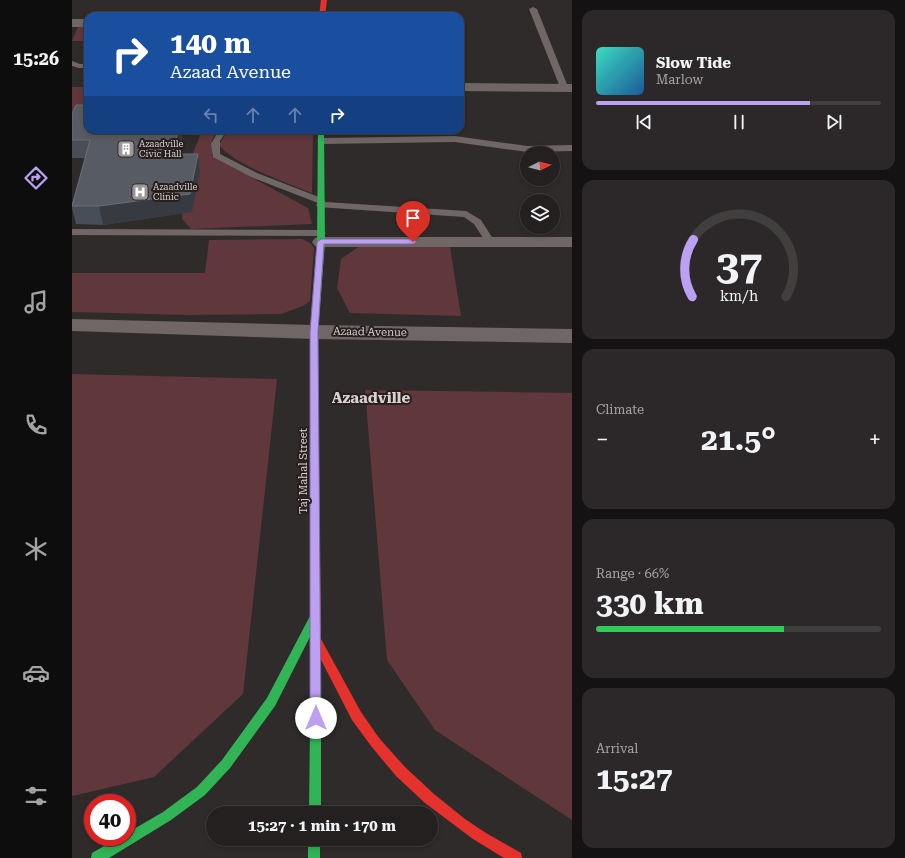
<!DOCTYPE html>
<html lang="en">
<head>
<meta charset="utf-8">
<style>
  :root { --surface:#242020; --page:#2c2829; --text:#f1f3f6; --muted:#a3a3a5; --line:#413e3e; --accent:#bca0f2 }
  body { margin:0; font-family:"Roboto Serif",serif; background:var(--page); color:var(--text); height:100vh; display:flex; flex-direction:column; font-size:15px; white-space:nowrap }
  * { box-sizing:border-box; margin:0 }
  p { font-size:13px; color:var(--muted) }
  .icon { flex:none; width:22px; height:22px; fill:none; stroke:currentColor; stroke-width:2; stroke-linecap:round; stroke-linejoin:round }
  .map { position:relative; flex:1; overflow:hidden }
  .drawer { display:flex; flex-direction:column; gap:10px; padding:10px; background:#141212; width:333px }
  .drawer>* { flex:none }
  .guide { position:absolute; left:12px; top:12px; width:380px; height:122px; border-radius:12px; box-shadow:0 2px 6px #0003,0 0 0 1px var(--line); background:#1a4fa0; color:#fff; overflow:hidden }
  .needle { width:26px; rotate:84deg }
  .controls { position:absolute; left:448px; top:146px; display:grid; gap:8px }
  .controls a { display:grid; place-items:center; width:40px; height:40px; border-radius:50%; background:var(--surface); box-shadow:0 2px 6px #0003,0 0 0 1px var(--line); font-size:20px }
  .speed { position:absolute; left:12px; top:794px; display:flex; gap:8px; font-size:20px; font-weight:700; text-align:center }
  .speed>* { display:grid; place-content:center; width:52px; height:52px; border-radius:50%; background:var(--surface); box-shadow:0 2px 6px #0003,0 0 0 1px var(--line); line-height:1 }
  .speed .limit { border:6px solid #d22; background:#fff; color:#111 }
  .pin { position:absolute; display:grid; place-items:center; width:34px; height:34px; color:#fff; margin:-41px -17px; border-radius:50% 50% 50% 0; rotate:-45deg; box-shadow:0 0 4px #0007 }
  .pin .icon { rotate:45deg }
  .me { position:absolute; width:44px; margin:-22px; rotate:0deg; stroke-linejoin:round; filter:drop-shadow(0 0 3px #0008) }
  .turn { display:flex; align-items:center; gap:14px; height:84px; padding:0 20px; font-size:18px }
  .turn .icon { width:52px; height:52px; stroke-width:2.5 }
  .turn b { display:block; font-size:28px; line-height:34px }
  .lanes { display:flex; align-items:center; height:38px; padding:0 20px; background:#0003; justify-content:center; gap:20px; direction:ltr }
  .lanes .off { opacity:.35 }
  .big { font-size:30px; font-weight:700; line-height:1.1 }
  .drawer .widget { flex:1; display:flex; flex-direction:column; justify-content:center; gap:6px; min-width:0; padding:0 14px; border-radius:12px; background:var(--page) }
  .drawer .dial { align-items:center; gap:0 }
  .dial svg { height:104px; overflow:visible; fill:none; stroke:var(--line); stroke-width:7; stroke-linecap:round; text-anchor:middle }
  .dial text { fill:var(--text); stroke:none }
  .song { display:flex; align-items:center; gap:12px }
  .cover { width:48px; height:48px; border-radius:6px; background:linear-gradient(135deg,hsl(170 70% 55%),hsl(210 70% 35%)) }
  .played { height:4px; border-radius:2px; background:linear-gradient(90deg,var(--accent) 75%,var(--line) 75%) }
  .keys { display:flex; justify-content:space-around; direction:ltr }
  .heat { display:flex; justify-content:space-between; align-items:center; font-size:22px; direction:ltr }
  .charge { height:6px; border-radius:3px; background:linear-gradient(90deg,#34c759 66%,var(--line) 0) }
  .trip { position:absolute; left:134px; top:806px; width:232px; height:40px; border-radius:20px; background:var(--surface); box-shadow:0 2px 6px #0003,0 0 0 1px var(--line); font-weight:700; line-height:40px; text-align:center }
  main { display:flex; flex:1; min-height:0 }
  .menu { display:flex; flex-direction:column; width:72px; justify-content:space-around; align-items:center; background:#0e0d0d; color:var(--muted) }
  .menu .icon { width:28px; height:28px }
  .menu .active { color:var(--accent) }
  .menu b { font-size:18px; color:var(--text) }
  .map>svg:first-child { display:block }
  .green { fill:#60373a }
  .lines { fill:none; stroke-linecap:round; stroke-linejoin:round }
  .lane { fill:#716666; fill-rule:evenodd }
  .street { fill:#716666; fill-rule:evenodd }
  .fast { fill:#30b455; fill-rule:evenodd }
  .jam { fill:#e5322d; fill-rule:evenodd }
  .wall { fill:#474e57 }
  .shaded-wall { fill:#373a40 }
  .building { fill:#575c64; stroke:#6b6e75 }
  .route { fill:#bca0f2; stroke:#7a689d }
  .labels { text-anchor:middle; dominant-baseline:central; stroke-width:4; stroke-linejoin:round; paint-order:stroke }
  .far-poi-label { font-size:9px; fill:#d9d1d1; stroke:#291e1e; text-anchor:start }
  .street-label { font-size:11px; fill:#d9d1d1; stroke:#291e1e }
  .district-label { font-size:15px; font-weight:bold; fill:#d9d1d1; stroke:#291e1e }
</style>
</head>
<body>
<main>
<nav class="menu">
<b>15:26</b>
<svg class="icon active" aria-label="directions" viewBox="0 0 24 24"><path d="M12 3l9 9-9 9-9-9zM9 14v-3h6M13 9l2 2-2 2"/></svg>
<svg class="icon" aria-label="music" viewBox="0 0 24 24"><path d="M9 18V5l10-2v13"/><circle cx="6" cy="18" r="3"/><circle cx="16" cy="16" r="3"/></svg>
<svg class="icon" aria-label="phone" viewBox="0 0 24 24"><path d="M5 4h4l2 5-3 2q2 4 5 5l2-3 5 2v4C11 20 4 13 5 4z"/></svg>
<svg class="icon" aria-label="climate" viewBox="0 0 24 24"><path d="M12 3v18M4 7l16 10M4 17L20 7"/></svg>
<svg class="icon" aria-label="car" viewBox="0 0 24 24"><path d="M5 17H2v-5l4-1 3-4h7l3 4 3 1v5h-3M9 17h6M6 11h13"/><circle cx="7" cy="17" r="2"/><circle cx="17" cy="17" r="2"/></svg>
<svg class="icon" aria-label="filters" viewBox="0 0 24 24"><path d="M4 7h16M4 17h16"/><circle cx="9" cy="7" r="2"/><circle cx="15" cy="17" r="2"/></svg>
</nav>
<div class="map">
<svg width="500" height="858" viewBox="0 0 500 858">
  <rect width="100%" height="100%" fill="#302b2b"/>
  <g class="green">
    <polygon points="6,27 16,27 16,41 0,41"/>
    <polygon points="0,87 16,87 16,118 0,125"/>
    <polygon points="130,130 146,130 140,140 140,156 236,208 240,224 119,229 110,219 113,174"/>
    <path d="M156,130H241L240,193C216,183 162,165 147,145Z"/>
    <polygon points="230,239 238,243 242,248 238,301 231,306 209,314 117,315 0,312 0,273 133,273 137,240"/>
    <polygon points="288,246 378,247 389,316 278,313 265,288 269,259"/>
    <polygon points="0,374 205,379 171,694 82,777 0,796"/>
    <polygon points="293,390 500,393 500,820 363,730 315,660"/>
  </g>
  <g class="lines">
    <g class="lane">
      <polygon points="461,7 465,9 496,87 495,89 489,89 488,87 457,9"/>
      <polygon points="0,61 8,64 16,64 16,68 7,68 0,66"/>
      <polygon points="147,130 155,130 148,141 148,154 185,173 252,199 253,202 394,211 409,220 423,242 418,245 415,244 402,224 392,217 246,207 244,205 246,203 179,177 141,157 139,144"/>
      <polygon points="383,136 455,146 500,145 500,151 455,152 383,142 249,144 245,141 249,138"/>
      <polygon points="0,229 249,230 254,233 249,236 0,235"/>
    </g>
    <g class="street">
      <rect x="0" y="19" width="16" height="8"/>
      <polygon points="388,83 500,84 500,92 388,91"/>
      <polygon points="249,237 500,237 500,247 249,247 243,246 240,242 243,238"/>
      <polygon points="0,319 242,325 500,329 500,343 242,339 0,331"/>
    </g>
    <g class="fast">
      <polygon points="246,130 252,130 253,242 246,332 246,392 242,395 238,392 238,332 245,242"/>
      <polygon points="242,614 246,616 247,619 203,706 158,768 133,795 99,820 37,858 19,858 20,853 48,837 55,837 55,833 91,812 125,787 150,760 195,698 238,616"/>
      <polygon points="244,642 248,644 249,647 249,813 237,813 239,647 240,644"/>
      <rect x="236" y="839" width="12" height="19"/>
    </g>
    <g class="jam">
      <polygon points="249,0 255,0 253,16 247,16"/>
      <polygon points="242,389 246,392 249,639 289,712 307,738 333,767 362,794 393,819 414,833 449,853 450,858 432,858 401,839 353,803 324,776 299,746 280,720 245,652 240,650 239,647 238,392"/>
    </g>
  </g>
  <polygon class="wall" points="0,114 16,130 111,130 107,154 126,154 128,172 120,212 31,225 4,224 0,208 0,204 13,158 0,158"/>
  <g class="shaded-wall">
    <polygon points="106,130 111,130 104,172 101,154"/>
    <polygon points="126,154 128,172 120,212 31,225 27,206"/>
  </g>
  <polygon class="building" points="4,105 16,105 16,130 106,130 101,154 126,154 118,194 27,206 0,206 18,140 0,140 0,114"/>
  <polygon class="route" points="249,239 341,239 345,242 341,244 252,244 246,332 249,718 248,722 244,723 239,722 238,718 238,332 245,242"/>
  <defs>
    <g id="building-square" transform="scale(0.9)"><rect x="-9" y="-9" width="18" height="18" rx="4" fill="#9e9797" stroke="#291e1e"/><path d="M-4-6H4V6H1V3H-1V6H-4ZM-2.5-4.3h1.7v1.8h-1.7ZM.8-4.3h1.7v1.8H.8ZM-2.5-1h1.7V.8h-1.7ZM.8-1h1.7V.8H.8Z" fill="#fff"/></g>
    <g id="hospital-square" transform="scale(0.9)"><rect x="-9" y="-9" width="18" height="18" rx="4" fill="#9e9797" stroke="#291e1e"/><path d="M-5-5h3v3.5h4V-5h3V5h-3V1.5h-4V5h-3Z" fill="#fff"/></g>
  </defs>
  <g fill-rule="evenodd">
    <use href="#building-square" x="54" y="149"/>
    <use href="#hospital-square" x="68" y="192"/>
  </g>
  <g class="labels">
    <g class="far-poi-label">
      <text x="67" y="144">Azaadville<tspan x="67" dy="10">Civic Hall</tspan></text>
      <text x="81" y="187">Azaadville<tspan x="81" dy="10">Clinic</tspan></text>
    </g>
    <g class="street-label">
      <text transform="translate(298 332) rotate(1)">Azaad Avenue</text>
      <text transform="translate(231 471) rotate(-90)">Taj Mahal Street</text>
    </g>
    <g class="district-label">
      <text x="299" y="398">Azaadville</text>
    </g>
  </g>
</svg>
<div class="controls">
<a><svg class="needle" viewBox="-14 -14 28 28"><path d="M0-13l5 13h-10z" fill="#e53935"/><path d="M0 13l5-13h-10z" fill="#a3a3a5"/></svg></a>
<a><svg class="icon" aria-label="layers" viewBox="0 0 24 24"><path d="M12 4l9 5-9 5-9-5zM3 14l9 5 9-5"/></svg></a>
</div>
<div class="speed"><div class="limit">40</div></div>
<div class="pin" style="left:341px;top:242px;background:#d93025"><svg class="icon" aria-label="arrive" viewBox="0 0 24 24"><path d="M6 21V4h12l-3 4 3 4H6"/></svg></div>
<svg class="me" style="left:244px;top:718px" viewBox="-20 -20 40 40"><circle r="19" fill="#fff"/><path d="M0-13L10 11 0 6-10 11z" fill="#bca0f2"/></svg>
<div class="trip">15:27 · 1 min · 170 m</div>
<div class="guide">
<div class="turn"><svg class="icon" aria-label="right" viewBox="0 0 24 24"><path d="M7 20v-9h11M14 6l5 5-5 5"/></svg><div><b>140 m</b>Azaad Avenue</div></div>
<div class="lanes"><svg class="icon off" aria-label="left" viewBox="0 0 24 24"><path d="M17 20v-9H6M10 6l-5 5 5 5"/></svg><svg class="icon off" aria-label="ahead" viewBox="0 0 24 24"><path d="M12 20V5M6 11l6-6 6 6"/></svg><svg class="icon off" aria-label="ahead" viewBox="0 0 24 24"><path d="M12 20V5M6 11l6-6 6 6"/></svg><svg class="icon" aria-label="right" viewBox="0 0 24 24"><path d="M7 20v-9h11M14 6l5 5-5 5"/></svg></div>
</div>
</div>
<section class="drawer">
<div class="widget">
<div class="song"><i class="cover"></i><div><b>Slow Tide</b><p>Marlow</p></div></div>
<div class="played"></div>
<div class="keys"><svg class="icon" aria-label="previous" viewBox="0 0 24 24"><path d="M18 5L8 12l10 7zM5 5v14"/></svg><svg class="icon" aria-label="pause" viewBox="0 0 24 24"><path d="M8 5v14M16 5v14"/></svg><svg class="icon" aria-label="next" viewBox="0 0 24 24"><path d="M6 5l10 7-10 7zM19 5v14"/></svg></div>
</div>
<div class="widget dial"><svg viewBox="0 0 100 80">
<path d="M14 69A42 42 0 1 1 86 69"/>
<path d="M14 69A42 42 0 0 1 15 25" stroke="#bca0f2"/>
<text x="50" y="56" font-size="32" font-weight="700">37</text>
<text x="50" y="72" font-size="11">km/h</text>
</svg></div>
<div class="widget"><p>Climate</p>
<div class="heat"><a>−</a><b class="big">21.5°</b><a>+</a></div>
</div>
<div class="widget"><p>Range · 66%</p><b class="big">330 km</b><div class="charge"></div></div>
<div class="widget"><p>Arrival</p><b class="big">15:27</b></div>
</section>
</main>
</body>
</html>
